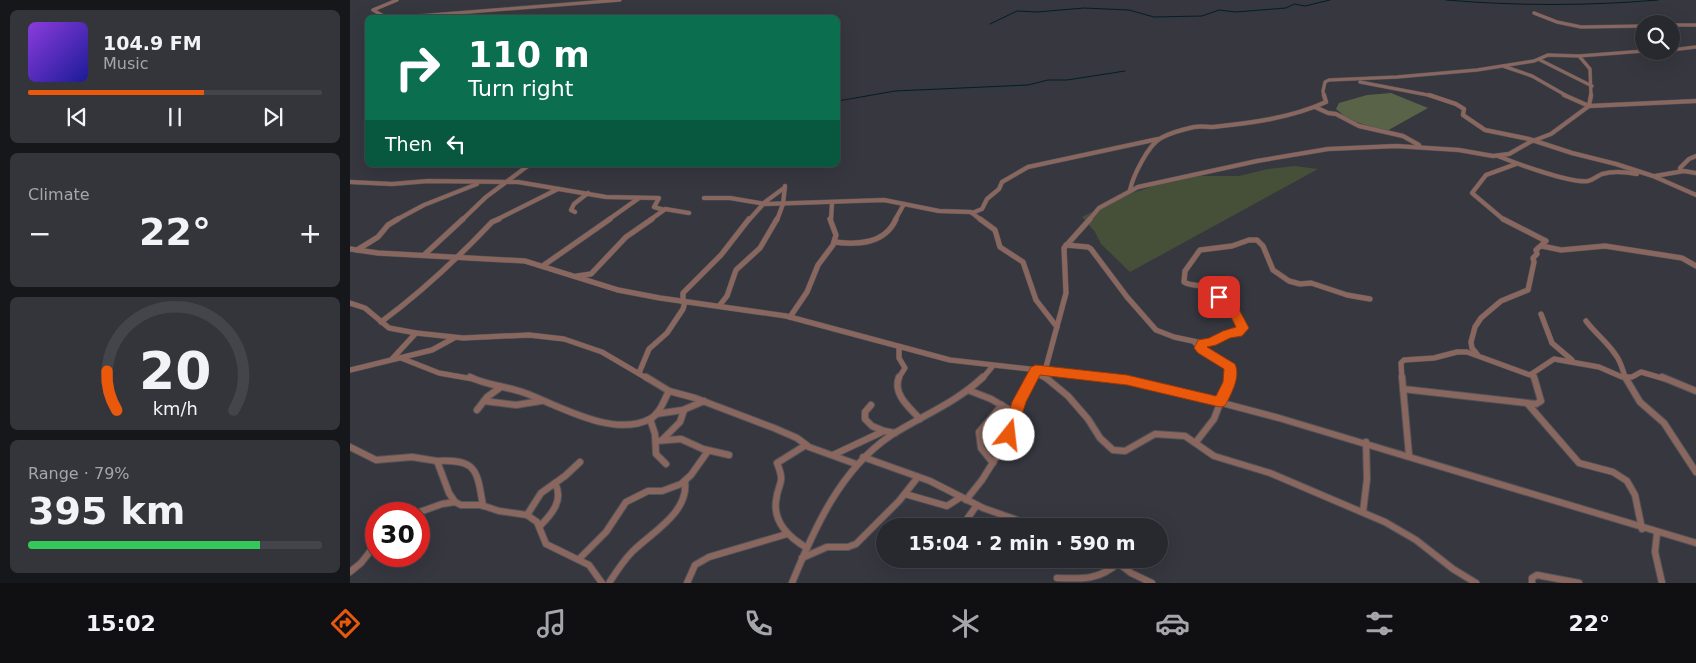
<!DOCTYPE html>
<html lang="en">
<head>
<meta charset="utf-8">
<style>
  :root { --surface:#28292f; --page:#34353b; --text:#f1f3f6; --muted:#a5a6aa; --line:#44454b; --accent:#ea580c }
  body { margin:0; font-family:"DejaVu Sans",sans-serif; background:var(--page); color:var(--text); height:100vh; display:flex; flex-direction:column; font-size:19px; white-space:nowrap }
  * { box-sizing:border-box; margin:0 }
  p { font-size:16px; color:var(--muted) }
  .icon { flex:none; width:28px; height:28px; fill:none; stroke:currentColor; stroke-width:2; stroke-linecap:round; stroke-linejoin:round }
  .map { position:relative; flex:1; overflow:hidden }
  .sheet { display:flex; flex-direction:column; gap:10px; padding:10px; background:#16171a; width:350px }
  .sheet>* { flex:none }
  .hud { position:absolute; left:15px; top:15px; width:475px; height:152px; border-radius:8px; box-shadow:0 5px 20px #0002,0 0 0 1px var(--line); background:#0b6e4f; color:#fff; overflow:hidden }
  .fabs { position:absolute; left:1285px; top:15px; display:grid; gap:10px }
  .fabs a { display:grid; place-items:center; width:45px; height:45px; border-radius:50%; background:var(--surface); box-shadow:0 5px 20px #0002,0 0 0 1px var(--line); font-size:25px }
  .speed { position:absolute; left:15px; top:502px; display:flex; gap:10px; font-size:25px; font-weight:700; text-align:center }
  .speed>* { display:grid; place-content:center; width:65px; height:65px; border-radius:50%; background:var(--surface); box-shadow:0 5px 20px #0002,0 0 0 1px var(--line); line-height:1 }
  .speed .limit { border:8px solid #d22; background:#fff; color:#111 }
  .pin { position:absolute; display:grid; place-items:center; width:42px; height:42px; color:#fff; margin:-21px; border-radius:10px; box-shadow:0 2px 8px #0006 }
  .me { position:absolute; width:55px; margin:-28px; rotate:16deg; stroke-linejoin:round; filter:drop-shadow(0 0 4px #0008) }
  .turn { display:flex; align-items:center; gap:18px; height:105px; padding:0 20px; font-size:22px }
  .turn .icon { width:65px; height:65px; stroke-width:2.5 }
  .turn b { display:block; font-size:35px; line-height:42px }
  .then { display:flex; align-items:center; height:48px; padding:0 20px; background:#0003; gap:10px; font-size:19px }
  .big { font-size:38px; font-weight:600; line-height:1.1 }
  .sheet .tile { flex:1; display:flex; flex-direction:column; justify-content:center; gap:8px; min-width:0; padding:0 18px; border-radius:8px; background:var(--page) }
  .sheet .dial { align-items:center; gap:0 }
  .dial svg { height:130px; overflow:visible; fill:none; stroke:var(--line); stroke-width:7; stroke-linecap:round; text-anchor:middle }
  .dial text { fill:var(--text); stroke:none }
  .song { display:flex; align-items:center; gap:15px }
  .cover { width:60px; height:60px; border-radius:8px; background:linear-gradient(135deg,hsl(270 70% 55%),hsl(240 70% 35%)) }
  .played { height:5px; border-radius:2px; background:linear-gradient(90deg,var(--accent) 60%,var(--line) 60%) }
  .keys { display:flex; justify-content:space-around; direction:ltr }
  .heat { display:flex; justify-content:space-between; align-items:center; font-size:28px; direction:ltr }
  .charge { height:8px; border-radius:4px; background:linear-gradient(90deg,#34c759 79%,var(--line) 0) }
  .trip { position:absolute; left:526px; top:518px; width:292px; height:50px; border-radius:25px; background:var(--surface); box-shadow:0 5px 20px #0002,0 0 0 1px var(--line); font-weight:600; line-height:50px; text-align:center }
  .tab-bar { display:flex; height:80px; justify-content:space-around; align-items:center; background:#101013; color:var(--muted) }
  .tab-bar .icon { width:35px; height:35px }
  .tab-bar .current { color:var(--accent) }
  .tab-bar b { font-size:22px; color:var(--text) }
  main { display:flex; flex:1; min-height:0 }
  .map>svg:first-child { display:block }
  .green { fill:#465038 }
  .forest { fill:#586348 }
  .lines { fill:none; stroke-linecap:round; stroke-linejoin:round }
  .stream { stroke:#031f26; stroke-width:1 }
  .street-far3-casing { stroke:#53545b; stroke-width:4 }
  .street-far2-casing { stroke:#53545b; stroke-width:5 }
  .street-far1-casing { stroke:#53545b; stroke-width:6 }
  .street-casing { stroke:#53545b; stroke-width:8 }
  .street-far3 { stroke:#8a675e; stroke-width:3 }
  .street-far2 { stroke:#8a675e; stroke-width:4 }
  .street-far1 { stroke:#8a675e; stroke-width:5 }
  .street { stroke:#8a675e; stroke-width:6 }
  .route { fill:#ea580c; stroke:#983908 }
</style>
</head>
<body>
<main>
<section class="sheet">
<div class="tile">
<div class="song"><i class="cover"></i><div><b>104.9 FM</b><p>Music</p></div></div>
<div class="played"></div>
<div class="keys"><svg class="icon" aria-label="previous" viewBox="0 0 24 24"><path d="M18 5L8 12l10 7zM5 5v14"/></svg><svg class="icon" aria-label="pause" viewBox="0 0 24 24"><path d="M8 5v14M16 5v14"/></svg><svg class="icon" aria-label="next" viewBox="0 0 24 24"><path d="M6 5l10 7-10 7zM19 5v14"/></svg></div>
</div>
<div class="tile"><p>Climate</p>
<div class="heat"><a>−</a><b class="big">22°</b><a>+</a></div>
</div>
<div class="tile dial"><svg viewBox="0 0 100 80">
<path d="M14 69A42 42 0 1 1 86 69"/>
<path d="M14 69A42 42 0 0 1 8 45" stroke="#ea580c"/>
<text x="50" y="56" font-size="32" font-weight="700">20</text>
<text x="50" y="72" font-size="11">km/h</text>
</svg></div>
<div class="tile"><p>Range · 79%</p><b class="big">395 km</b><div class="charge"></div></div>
</section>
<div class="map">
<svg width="1346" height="583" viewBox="0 0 1346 583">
  <rect width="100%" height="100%" fill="#36373f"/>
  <polygon class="green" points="945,166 968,169 780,272 751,244 745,232 732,217 776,195 816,182 849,176 889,176 918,169"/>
  <polygon class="forest" points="1041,93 1078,108 1035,132 998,119 986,109 989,103 1017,95"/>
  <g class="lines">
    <g class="stream">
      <path d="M1096,0C1166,6 1238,6 1308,0"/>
      <polyline points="640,24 667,11 687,12 734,8 779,10 804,17 852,16 869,10 886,12 936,8 944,4 955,6 980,0"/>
      <polyline points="488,101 545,91 678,85 698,80 717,80 775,71"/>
    </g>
    <g class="street-far3-casing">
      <g id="street-far3">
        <polyline points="1184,13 1207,22 1231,27 1294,26"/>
        <polyline points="37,18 23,10 47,0"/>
        <polyline points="43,18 270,0"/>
        <polyline points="1321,25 1346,25"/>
        <polyline points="1321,50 1346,47"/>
        <polyline points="1229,56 1240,69 1241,96"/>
        <polyline points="1190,60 1242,86"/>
        <polyline points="1153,66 1182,76 1217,96"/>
        <polyline points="1010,82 1083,96"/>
        <polyline points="974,96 973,91 975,82 979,80 1047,77 1127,70 1184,61 1198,55 1229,56 1294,51"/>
      </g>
    </g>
    <g class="street-far2-casing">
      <g id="street-far2">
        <polyline points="1079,95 1106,104 1114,109 1113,115 1135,130 1179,139 1222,153 1266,164 1303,176 1346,195"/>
        <polyline points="1214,95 1239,106"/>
        <polyline points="1239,106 1346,101"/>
        <polyline points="965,107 978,113 986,114 1009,126 1053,136 1069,145"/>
        <path d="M1148,156C1165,163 1222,184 1238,181C1243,180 1247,176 1252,174C1263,171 1276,172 1287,174"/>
        <polyline points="1331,171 1330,168 1339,159 1346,156"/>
        <polyline points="1305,176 1334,171 1346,173"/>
        <polyline points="0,182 42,184 78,181 168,182 256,197 309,198 304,207 314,210 300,220"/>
        <path d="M780,190C783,176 798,145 811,138C820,133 835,129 844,127C850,126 857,127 863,127C901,123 941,118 976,102L974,95"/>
        <polyline points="354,198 380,198 416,204 534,200 589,211 621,212 631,220"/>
        <polyline points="315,209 339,213"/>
        <polyline points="225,212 221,210 224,204 238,193"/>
        <polyline points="622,213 632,209 637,199 649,189 652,182 678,167 808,139"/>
        <polyline points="46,220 74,205 127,184"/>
        <polyline points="112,220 136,197 179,165"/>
        <polyline points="146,220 208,189"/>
        <polyline points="258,220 289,198"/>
        <polyline points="399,220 415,202 434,188"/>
        <polyline points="427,220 433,204 435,186"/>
        <polyline points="481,220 482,203"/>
        <polyline points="545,220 554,204"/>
        <polyline points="739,220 749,208 788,187 907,161 978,149 1046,146 1109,150 1143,156 1159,154 1180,142 1201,134 1239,106 1241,95"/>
        <polyline points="1154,220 1122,193 1136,175 1166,164"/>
      </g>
    </g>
    <g class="street-far1-casing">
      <g id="street-far1">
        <polyline points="630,219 645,230 650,247 673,262 686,300 707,327"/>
        <path d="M484,242C508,245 535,244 546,219"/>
        <path d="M716,245L738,247L741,249L777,297L806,330L824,337L852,343L862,342L877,334L890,332L893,328C882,307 875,297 853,287C846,284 840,286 834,282L835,271L850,250L882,246L899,240H907L913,246L923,270L939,281L950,284L961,283L997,295L1020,299"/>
        <polyline points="1192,246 1211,250 1255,246 1332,258 1346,266"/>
        <polyline points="0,249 28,253 175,261 268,290 310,298 436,316 600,360 769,379"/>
        <polyline points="7,250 28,237 38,225 48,219"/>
        <polyline points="74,255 113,219"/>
        <polyline points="194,265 260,219"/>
        <polyline points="227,276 241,274 276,237 302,219"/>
        <polyline points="333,302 333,293 371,255 399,219"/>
        <polyline points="0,303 15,308 39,328 66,333 113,338 179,335 214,339 252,352 298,379"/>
        <polyline points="369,306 377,296 386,270 410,248 427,219"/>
        <polyline points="1191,314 1202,343 1222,360"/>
        <polyline points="440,317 457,292 468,265 483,245 486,235 480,219"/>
        <path d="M1236,321C1245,333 1257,342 1265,354C1272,363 1272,370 1276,379"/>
        <path d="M31,322C73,291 106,260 142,222L149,219"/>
        <path d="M845,343C856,353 875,360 882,371L880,379"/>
        <polyline points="1127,354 1122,348 1121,342 1125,327 1131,318 1151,301 1178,290 1184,262 1183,258 1187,254 1186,250 1196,241 1153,219"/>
        <polyline points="51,358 89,373 123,379"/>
        <polyline points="42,359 66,333"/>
        <polyline points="0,370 82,350 104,338"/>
        <polyline points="695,371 716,293 714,248 740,219"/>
        <polyline points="289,373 299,349 317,333 333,309 335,302"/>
        <polyline points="685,373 697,379"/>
        <polyline points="1183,375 1184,379"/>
        <polyline points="548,379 555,368 549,358 549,348"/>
        <polyline points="632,379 642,367"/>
        <polyline points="682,379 686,371"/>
        <polyline points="1052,379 1051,363 1054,360 1084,358 1107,352 1117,352 1180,375 1204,359 1249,367 1272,377 1282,377 1291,372 1315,379"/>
      </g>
    </g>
    <g class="street-casing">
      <g id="street">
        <path d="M120,377C138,386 157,386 175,393C210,406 263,438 300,419C310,414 314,400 319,391"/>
        <polyline points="296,377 319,391 345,398 424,428 447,438 459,447 506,464"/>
        <path d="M549,377C542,394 560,408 570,419"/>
        <polyline points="695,377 718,396 738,419 750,438 763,450 775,451 805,434 835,436 864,456 920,473 1035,522 1066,540 1103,569 1126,583"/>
        <polyline points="762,377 823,390 929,418 1346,543"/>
        <polyline points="1052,377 1059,455"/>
        <polyline points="1275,377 1290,402 1314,423 1346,472"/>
        <polyline points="1312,377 1346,391"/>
        <polyline points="1053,389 1186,404 1191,401 1184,377"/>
        <polyline points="618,390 641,399 665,413"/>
        <polyline points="134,401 166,405 191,401"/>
        <polyline points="1177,403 1229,463 1263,472 1277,481 1285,495 1292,529"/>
        <polyline points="521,405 515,412 515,419 522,426 534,431"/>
        <polyline points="127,410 137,397 151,387"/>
        <polyline points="306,414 333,410 354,401"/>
        <polyline points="300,419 305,434 306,454 316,464"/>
        <polyline points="312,440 330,422 334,410"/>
        <polyline points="306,441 331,439 353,449 379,455"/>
        <polyline points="846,442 864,419 880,377"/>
        <path d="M456,445L427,463C436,485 428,481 426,501C423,523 440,538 457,548"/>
        <polyline points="0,447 26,460 62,457 87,461 99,493 105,502 111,505 131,505 149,511 177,515 187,522 196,544 239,565 252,583"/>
        <polyline points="483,455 534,431 545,433"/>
        <polyline points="513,457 580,481 633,508 684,526"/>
        <path d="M87,461C127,459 127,470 133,506"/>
        <polyline points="643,463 631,448 629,432 652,405"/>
        <polyline points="555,494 597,506 611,497"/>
        <polyline points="616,500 632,480 655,443 669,402 682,377"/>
        <polyline points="1013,512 1017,479 1016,442"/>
        <polyline points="64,514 92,504 105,502"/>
        <polyline points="177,515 191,493 215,476 230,462"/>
        <path d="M190,526C202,514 214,500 205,483"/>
        <polyline points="612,526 627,505"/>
        <polyline points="1307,533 1305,552 1312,583"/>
        <polyline points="452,558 477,547 498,547 506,544 549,501 568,477"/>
        <polyline points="229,559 256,532 276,502 298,491 312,491 331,484 341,475 358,451"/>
        <polyline points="763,559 781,573 802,583"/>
        <polyline points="0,572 11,563 26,544"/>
        <path d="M707,578C731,579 750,580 768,563"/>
        <path d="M259,583C266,572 273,561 282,552C302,532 339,513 335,481"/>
        <polyline points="337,583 345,565 359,557 437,534"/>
        <path d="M442,583C464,529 490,470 540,436C571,416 606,403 633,377"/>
        <polyline points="1182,583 1182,578 1187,575 1229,583"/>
      </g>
    </g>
    <use href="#street-far3" class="street-far3"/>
    <use href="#street-far2" class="street-far2"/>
    <use href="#street-far1" class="street-far1"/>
    <use href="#street" class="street"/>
  </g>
  <path class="route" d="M869,293L886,304L899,328L892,336L880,338L866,345L857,347L885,364C891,377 881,394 875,406L870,407L777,385L690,375L676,402L664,439L659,441L654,439L652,435L662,402L681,367L686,365L777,375L866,396L873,382L874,369L848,353L844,348L848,340L859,338L873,331L886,327L877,309L863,297Z"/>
</svg>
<div class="fabs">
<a><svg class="icon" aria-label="search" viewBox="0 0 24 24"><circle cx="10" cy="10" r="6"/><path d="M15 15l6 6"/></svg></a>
</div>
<div class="speed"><div class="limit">30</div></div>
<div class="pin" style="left:869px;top:297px;background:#d93025"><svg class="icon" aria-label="arrive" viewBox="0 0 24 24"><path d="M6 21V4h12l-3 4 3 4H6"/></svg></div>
<svg class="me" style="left:659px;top:435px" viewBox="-20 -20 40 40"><circle r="19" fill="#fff"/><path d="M0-13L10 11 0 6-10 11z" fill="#ea580c"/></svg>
<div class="trip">15:04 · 2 min · 590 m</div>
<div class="hud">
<div class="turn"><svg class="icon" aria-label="right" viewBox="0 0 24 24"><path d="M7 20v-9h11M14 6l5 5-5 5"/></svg><div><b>110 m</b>Turn right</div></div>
<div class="then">Then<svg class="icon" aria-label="left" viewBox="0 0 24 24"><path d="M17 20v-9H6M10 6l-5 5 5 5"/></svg></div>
</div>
</div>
</main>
<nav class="tab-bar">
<b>15:02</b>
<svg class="icon current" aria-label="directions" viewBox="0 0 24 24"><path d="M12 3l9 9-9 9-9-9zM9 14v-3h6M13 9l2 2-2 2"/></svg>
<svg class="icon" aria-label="music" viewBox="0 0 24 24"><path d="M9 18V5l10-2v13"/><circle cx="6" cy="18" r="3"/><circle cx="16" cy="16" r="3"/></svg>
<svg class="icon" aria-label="phone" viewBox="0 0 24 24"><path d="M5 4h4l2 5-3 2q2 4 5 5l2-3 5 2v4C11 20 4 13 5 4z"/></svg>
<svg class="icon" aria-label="climate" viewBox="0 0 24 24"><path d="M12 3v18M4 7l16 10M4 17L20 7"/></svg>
<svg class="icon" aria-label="car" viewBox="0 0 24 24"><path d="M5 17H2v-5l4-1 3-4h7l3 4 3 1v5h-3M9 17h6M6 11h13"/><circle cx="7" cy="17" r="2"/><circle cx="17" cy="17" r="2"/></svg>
<svg class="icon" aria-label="filters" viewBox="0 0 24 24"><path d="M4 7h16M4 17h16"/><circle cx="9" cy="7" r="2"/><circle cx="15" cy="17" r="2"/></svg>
<b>22°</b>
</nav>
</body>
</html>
